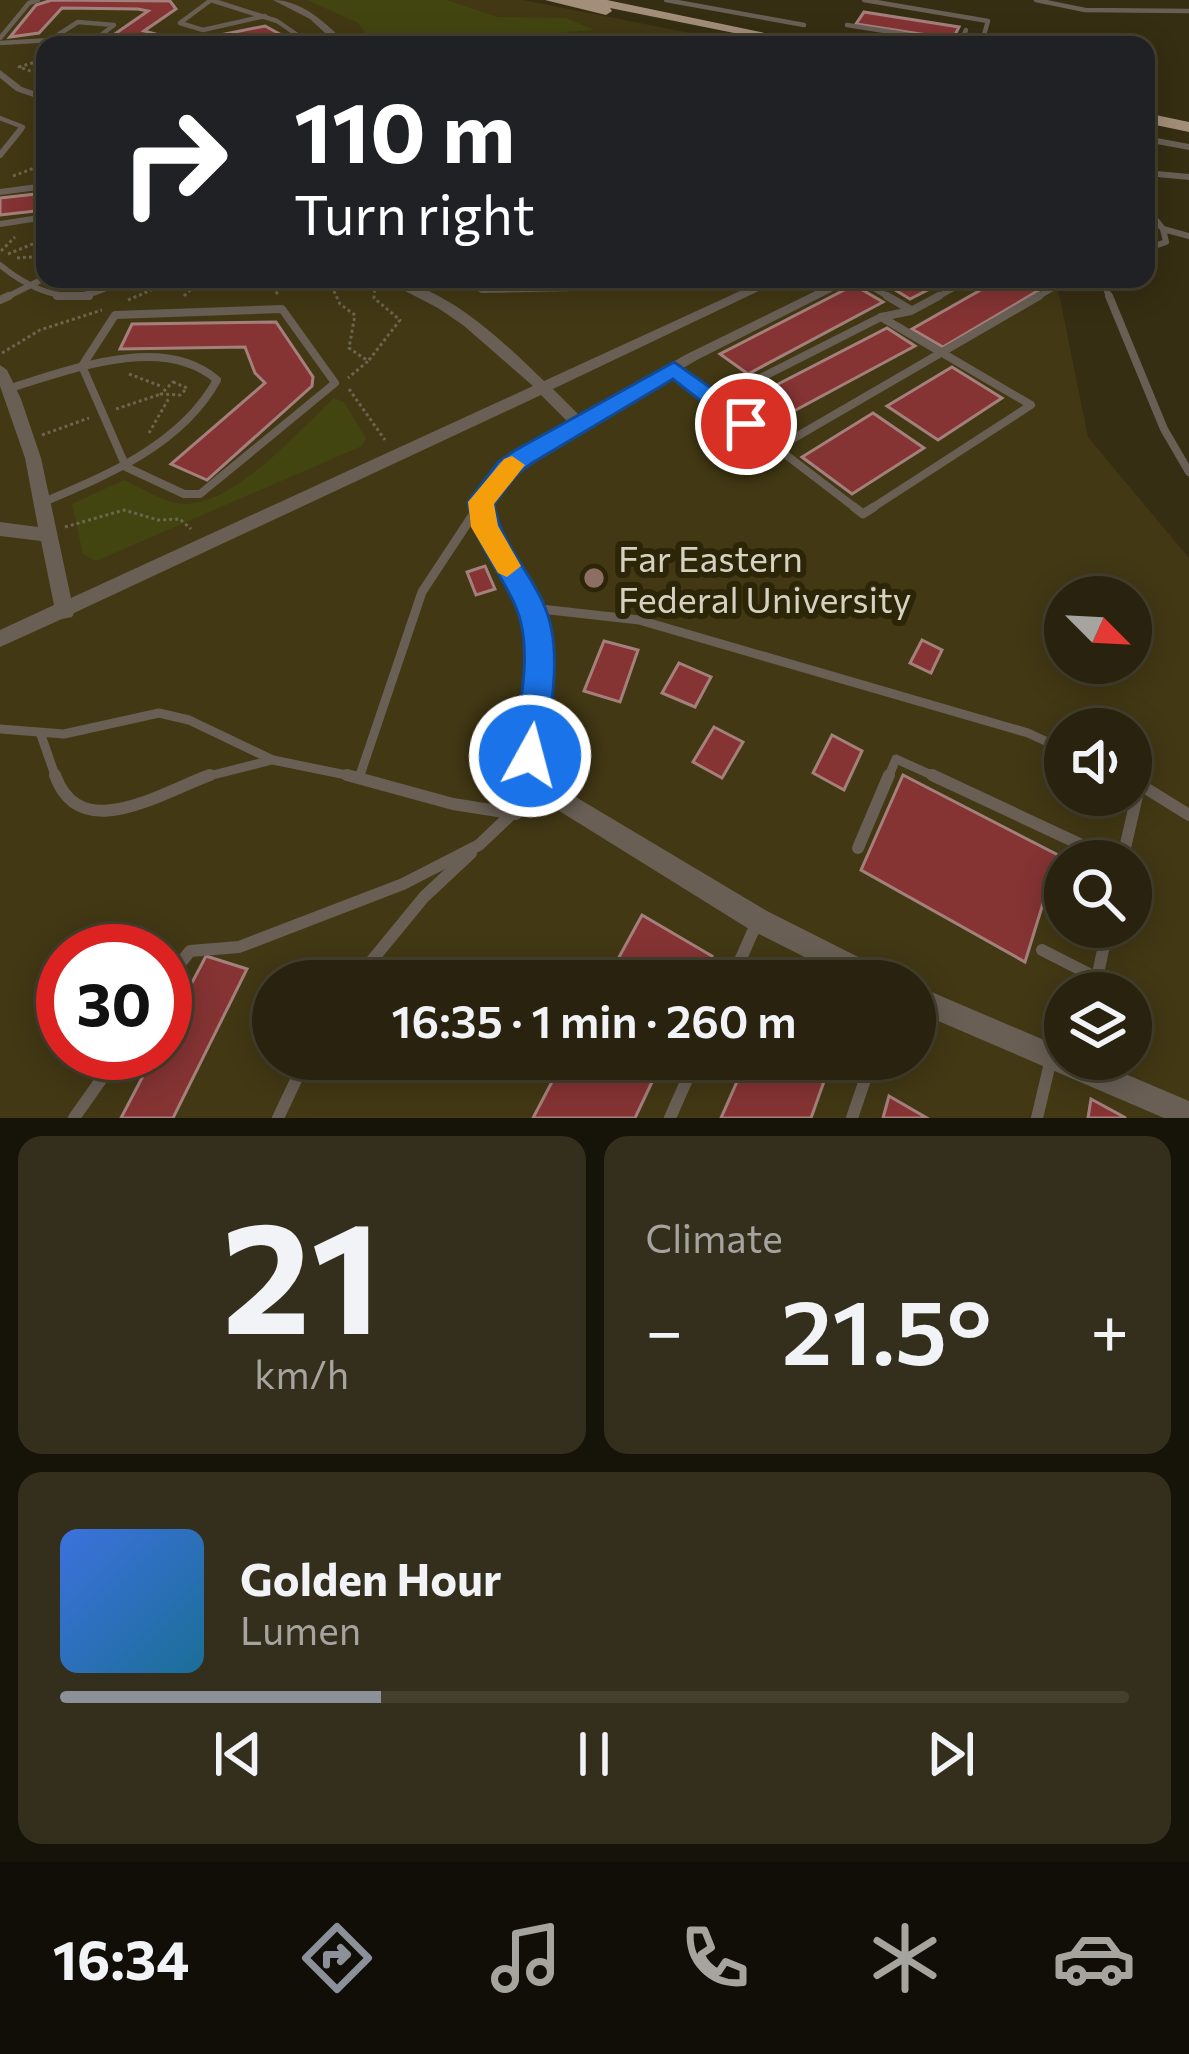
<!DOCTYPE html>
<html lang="en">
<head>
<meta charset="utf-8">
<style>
  :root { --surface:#28220e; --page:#342f1c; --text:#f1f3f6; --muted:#a5a49e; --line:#443f2e; --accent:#8c9099 }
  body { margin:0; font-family:Commissioner,sans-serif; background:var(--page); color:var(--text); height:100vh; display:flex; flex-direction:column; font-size:45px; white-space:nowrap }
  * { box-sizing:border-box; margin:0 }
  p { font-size:39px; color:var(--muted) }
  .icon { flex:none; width:66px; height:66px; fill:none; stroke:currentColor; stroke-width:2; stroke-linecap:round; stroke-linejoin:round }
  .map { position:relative; height:1118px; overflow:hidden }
  .panel { display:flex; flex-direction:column; gap:18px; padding:18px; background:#161308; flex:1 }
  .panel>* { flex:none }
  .banner { position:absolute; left:36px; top:36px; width:1119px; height:252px; border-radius:24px; box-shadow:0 6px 30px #0003,0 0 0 3px var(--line); background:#202124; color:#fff; overflow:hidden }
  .needle { width:78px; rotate:114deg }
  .fabs { position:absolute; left:1044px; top:576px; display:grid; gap:24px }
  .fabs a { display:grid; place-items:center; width:108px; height:108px; border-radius:50%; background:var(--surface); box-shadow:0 6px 30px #0003,0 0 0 3px var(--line); font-size:60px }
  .speed { position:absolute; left:36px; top:924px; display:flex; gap:24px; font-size:60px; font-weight:700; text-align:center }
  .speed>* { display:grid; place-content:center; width:156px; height:156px; border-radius:50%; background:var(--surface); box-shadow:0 6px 30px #0003,0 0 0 3px var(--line); line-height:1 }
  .speed .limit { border:18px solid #d22; background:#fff; color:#111 }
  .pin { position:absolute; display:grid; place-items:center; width:102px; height:102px; color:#fff; margin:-51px; border:6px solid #fff; border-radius:50%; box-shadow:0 3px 12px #0007 }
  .me { position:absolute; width:132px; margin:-66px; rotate:7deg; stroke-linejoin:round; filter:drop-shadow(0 0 9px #0008) }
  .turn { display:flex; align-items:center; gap:42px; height:252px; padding:0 60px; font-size:54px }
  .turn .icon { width:156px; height:156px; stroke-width:2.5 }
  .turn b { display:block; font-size:84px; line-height:102px }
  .big { font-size:90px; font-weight:600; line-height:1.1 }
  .panel .widget { flex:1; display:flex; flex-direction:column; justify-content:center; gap:18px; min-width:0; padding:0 42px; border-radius:24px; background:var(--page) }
  .panel .dial { align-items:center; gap:0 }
  .dial b { font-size:156px; line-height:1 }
  .song { display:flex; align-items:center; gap:36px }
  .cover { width:144px; height:144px; border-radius:18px; background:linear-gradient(135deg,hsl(220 70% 55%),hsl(200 70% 35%)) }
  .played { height:12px; border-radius:6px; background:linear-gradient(90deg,var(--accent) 30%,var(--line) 30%) }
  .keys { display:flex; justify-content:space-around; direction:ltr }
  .heat { display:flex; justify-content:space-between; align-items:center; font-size:66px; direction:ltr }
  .panel .tiles { flex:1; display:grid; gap:18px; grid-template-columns:1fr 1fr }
  .widget:last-child { grid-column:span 2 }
  .trip { position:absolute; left:252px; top:960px; width:684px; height:120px; border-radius:60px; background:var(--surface); box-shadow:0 6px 30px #0003,0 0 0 3px var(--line); font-weight:600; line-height:120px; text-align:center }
  .tabs { display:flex; height:192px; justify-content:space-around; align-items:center; background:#100e06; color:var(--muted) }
  .tabs .icon { width:84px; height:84px }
  .tabs .selected { color:var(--accent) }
  .tabs b { font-size:54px; color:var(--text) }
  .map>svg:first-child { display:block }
  .built { fill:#423814; fill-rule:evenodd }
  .green { fill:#434511 }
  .building { fill:#853333; stroke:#a4807d; stroke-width:3 }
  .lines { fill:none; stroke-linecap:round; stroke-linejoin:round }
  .path { stroke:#6c664e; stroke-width:3; stroke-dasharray:3 3; stroke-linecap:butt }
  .service-far4 { stroke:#695f55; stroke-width:4.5 }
  .service-far3 { stroke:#695f55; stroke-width:6 }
  .service-far2 { stroke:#695f55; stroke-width:8 }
  .service-far1 { stroke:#695f55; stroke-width:9 }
  .service { stroke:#695f55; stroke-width:12 }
  .minor { fill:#695f55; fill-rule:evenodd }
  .primary { fill:#a38e7a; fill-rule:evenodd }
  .route { fill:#1a73e8; stroke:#114b97; stroke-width:3 }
  .slow { fill:#f59e0b }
  .education-dot { fill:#8d6e63; stroke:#2c2508; stroke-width:4.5 }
  .labels { text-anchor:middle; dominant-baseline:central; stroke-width:12; stroke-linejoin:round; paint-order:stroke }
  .poi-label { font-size:36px; fill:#d6d2c2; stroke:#2c2508; text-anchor:start }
</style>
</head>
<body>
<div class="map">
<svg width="1189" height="1118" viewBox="0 0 1189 1118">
  <rect width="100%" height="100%" fill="#362e12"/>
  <path class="built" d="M0,0H523L751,45H45V279H1056L1088,437L1189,558V1118H0ZM1065,597H1131V663H1065ZM1065,729H1131V795H1065ZM1065,861H1131V927H1065ZM63,951H165V1053H63ZM273,981H915V1059H273ZM1065,993H1131V1059H1065Z"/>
  <g class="green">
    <polygon points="307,0 446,0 498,17 566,18 595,30 568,32 560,45 374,45 358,23"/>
    <path d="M334,398L344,402L366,438L362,446L96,561L83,554L72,504L124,480C142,488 166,504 184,504C236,504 297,432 334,398Z"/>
  </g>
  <g class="building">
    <polygon points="52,0 170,1 176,9 144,31 185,42 265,26 300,45 259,45 246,37 220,45 138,45 106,40 148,11 138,9 62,8 39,33 10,37 36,5"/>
    <polygon points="864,12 959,27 953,39 856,24"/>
    <polygon points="45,193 45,210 0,215 0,198"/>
    <polygon points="889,279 949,279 910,299 882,282"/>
    <polygon points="1000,279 1058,279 943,347 912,329"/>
    <polygon points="854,285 883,302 748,374 720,354"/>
    <polygon points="276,322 313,377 312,386 207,480 171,464 265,383 255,373 245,347 120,349 132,324"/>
    <polygon points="887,328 915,346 779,419 751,398"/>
    <polygon points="952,367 1002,398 938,440 887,406"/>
    <polygon points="873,413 924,448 852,494 802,457"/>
    <polygon points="485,566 495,589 476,595 467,572"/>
    <polygon points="922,640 942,650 931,673 910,663"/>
    <polygon points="604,641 638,650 620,702 584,691"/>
    <polygon points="679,663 711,677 695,707 662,693"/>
    <polygon points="714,727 743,742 722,778 693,762"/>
    <polygon points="832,735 862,751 844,790 813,773"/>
    <polygon points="903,775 1058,855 1025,962 861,870"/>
    <polygon points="642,915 712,956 700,981 606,981"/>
    <polygon points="206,956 247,969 173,1118 121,1118 155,1053 165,1053 165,1034"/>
    <polygon points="564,1059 663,1059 635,1118 533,1118"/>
    <polygon points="747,1059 832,1059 811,1118 721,1118"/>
    <polygon points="889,1096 927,1118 883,1118"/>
    <polygon points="1091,1099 1126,1118 1088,1118"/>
  </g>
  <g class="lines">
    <g class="path">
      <polyline points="45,73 45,81"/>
      <polyline points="42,75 19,67 45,59"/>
      <polyline points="36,125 45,129"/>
      <polyline points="13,176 45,164"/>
      <polyline points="1,251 15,237"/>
      <polyline points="8,254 45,239"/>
      <polyline points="17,258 45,256"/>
      <polyline points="191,279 214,279"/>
      <polyline points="263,279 279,295"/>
      <polyline points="307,279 333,289 340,304 355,315 349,348 368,361 348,378"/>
      <polyline points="184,296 200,281"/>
      <polyline points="128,300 177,279"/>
      <polyline points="2,353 40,330 102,310"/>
      <polyline points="369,360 400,320 374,298 375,285"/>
      <polyline points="129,374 163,387"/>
      <polygon points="173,382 187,388 180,395 161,394"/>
      <polyline points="349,389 385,440"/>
      <polyline points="116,409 161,394"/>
      <polyline points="149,433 169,398"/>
      <polyline points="42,435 89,418"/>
      <polyline points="65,527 124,510 158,520 180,519 191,529"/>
    </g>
    <g class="service-far4">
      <polyline points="211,0 180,23 203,30 265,16"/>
      <polyline points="211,0 277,21 312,45"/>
      <polyline points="666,0 804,25"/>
      <polyline points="864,0 988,21 981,45"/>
      <polyline points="1036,0 1085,10 1189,11"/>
      <polyline points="847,25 960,43 966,30"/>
      <polyline points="896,33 910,45"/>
      <polyline points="0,38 29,3 38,0"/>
      <polyline points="53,38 78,22 114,25 92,42"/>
      <polyline points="0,43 51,40 108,45"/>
      <polyline points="1146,102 1152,112"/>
      <polyline points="0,118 23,127 19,132"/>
    </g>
    <g class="service-far3">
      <polyline points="0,155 21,129"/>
      <polyline points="0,192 45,186"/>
      <polyline points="1146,208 1163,229"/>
      <polyline points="0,224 45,217"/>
      <polyline points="1146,249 1166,242 1163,229 1189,236"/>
      <path d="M0,265C38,296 79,309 121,279"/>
      <polyline points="463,279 482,290 619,287 643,279"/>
      <polyline points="859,279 892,299"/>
      <polyline points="1102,279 1110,299"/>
      <polyline points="3,299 45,278"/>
      <polyline points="934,299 970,279"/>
      <polyline points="1034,299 1068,279"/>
    </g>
    <g class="service-far2">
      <polyline points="57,296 89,296"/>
      <polyline points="887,296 911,310"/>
      <polyline points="1109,296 1164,429 1189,472"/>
      <polyline points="0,300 9,296"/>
      <polygon points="282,309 335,383 200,494 184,494 126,467 82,366 115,315"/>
      <polyline points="674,369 858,510"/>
      <path d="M10,388C70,370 163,333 217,380C182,444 108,475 44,502"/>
      <polyline points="715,401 881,317 911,311 939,296"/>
      <polyline points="777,448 1039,296"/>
      <polyline points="476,510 481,502"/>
      <polyline points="869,510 1031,405 881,317"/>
    </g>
    <g class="service-far1">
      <polyline points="854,507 863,514 874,507"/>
      <polyline points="532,608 639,620 1028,733 1065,750"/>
      <polyline points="0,729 64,734 159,713 189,720 273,760 361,778"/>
      <polyline points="41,735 56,778"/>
      <polyline points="201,778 272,760"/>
      <polyline points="359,778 422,592 478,507"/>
      <polyline points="888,778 896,759 938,778"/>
    </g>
    <g class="service">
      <path d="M55,775C80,846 162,792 210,775"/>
      <polyline points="347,775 453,804 516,814"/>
      <polyline points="932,775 1116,861"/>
      <polyline points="1131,779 1189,815"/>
      <polyline points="858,848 889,775"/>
      <polyline points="1122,861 1140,783"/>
      <polyline points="1042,950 1097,978 1108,927"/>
      <polyline points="355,981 424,897 471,853"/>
      <polyline points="731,981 758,920"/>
      <polyline points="165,983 190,951 239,947 403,884 479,845 540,787"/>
      <polyline points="74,1118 120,1053"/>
      <polyline points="278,1118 306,1059"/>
      <polyline points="670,1118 696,1059"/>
      <polyline points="852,1118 872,1059"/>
      <polyline points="1037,1118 1051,1059"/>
    </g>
    <g class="minor">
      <path d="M273,0C303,0 328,25 348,45H338L310,19Z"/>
      <polygon points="0,70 22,87 45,95 45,101 16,91 0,78"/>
      <polygon points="1146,136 1189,144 1189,150 1146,142"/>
      <polygon points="1146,170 1189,174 1189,180 1146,176"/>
      <path d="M382,279C439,279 505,343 544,381L766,279H784L553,389L580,416L685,355L840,279H857L695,361L529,461L513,473L490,503C501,550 539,583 547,631C554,681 537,731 549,781L767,911L888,972L892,981H852L749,929L532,794C508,735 541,671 523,611C512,571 481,543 472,502L501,465L569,423L541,395L74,613L72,617L62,619L0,647V630L54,605L41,541L0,536V522L38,527L25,458L0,386V365L7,370L21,399L41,458L71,598L533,386L463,325L438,308Z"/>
      <polygon points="915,985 1065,1049 1065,1059 1090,1059 1189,1101 1189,1118 1164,1118 915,1011"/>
    </g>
    <g class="primary">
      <polygon points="545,0 607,0 822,45 794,45 610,8 612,11 606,15"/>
      <polygon points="1146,113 1189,122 1189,132 1146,123"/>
    </g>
  </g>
  <path class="route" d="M674,362L755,419V430H738L673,379L532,463L516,475L494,504C500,543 529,569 544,605C564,650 550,708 546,756L541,766L530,771L518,766L513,756C518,710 535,649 515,605C499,569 473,542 468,502L498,462L514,451Z"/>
  <polygon class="slow" points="512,456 525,465 494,504 498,526 521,566 507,577 498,573 471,527 468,502 504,459"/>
  <circle class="education-dot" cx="594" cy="578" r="12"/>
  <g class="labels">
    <g class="poi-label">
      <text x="618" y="557">Far Eastern<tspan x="618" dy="41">Federal University</tspan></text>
    </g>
  </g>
</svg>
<div class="fabs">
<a><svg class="needle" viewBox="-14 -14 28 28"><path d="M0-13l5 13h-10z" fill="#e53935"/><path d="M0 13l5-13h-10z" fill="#a5a49e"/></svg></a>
<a><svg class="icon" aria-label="sound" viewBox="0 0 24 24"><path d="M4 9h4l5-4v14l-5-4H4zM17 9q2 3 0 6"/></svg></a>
<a><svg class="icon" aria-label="search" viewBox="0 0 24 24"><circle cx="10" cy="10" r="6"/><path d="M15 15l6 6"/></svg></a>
<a><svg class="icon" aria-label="layers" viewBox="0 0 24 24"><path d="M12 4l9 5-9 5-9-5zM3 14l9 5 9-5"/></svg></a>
</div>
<div class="speed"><div class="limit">30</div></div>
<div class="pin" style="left:746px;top:424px;background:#d93025"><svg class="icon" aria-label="arrive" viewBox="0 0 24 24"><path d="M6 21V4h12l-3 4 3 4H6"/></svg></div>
<svg class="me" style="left:530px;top:756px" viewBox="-20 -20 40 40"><circle r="17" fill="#1a73e8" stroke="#fff" stroke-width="3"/><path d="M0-11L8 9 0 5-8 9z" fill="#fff"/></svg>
<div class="trip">16:35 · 1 min · 260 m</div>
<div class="banner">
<div class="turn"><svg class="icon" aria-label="right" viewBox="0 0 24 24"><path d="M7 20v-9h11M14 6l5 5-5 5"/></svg><div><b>110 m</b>Turn right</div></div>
</div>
</div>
<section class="panel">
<div class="tiles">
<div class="widget dial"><b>21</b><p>km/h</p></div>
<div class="widget"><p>Climate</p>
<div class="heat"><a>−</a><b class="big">21.5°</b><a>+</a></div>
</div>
<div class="widget">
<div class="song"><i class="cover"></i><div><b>Golden Hour</b><p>Lumen</p></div></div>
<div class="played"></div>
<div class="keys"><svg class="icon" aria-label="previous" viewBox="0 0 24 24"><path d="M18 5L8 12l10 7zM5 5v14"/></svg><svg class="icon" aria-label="pause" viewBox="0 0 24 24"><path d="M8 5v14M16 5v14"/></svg><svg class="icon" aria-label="next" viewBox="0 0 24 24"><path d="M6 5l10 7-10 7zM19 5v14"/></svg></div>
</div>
</div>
</section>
<nav class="tabs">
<b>16:34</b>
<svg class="icon selected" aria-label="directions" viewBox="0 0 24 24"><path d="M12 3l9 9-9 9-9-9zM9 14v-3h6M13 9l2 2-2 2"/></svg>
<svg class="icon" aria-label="music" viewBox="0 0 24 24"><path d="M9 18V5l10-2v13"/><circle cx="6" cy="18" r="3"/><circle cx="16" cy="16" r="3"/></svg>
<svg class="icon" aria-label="phone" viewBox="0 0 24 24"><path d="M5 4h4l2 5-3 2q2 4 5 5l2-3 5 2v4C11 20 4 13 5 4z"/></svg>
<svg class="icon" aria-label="climate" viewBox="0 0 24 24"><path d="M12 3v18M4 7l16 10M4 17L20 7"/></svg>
<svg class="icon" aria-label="car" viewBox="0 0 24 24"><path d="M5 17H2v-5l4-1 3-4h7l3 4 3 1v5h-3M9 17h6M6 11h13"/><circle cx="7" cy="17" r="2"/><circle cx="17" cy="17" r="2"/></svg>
</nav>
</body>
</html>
